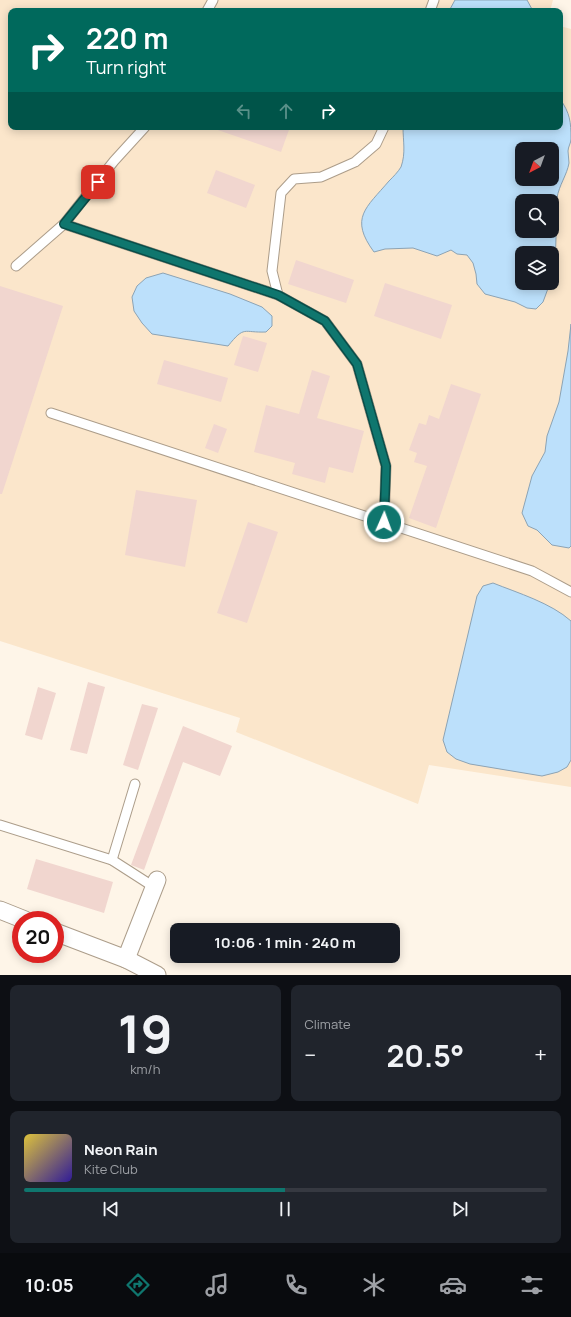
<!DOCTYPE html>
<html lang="en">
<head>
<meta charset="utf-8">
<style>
  :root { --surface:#171b24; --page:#20242c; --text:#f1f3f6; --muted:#9ea1a6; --line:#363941; --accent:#0f766e }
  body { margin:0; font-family:Manrope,sans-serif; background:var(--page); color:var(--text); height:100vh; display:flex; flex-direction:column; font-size:15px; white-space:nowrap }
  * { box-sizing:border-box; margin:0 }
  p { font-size:13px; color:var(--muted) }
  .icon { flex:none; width:22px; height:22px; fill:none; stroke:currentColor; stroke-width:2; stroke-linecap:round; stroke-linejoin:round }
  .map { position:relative; height:975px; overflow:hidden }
  .sheet { display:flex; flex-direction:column; gap:10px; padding:10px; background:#0d0f14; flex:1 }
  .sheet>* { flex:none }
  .banner { position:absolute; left:8px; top:8px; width:555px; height:122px; border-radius:8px; box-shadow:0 2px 10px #0003; background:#00695c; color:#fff; overflow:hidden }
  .needle { width:26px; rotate:221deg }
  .fabs { position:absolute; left:515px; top:142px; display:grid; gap:8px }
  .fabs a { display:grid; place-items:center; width:44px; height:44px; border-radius:8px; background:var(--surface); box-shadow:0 2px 10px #0003; font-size:20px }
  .speed { position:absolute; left:12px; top:911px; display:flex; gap:8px; font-size:20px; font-weight:700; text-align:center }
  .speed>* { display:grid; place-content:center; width:52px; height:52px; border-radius:50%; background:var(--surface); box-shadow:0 2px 10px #0003; line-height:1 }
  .speed .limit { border:6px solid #d22; background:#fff; color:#111 }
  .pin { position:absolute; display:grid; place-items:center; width:34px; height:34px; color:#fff; margin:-17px; border-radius:8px; box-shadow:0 2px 6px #0006 }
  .me { position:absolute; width:44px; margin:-22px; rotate:2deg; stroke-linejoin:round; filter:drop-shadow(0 0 3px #0008) }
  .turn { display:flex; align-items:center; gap:14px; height:84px; padding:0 12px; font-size:18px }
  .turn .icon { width:52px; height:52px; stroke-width:2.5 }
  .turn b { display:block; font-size:28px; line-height:34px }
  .lanes { display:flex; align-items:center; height:38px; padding:0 12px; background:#0003; justify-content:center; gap:20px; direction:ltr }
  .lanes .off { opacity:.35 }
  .big { font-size:30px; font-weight:700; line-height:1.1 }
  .sheet .card { flex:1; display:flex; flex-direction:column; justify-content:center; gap:6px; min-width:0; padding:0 14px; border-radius:8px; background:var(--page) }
  .sheet .dial { align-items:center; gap:0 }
  .dial b { font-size:52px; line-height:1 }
  .song { display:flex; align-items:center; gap:12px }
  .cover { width:48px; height:48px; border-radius:6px; background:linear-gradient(135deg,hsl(50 70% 55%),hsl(250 70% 35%)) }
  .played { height:4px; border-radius:2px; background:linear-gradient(90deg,var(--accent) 50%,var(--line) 50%) }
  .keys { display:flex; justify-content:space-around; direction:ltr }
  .heat { display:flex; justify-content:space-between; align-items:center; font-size:22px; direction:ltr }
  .sheet .tiles { flex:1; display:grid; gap:10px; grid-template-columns:1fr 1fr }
  .card:last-child { grid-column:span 2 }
  .trip { position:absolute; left:170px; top:923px; width:230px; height:40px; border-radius:8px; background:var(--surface); box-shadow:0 2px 10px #0003; font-weight:700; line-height:40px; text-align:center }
  .tabs { display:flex; height:64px; justify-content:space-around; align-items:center; background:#090b0e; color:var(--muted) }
  .tabs .icon { width:28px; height:28px }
  .tabs .current { color:var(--accent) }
  .tabs b { font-size:18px; color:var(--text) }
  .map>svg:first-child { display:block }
  .built { fill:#fbe6cb; fill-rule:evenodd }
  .water { fill:#bce0fb; stroke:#8ca3b4; fill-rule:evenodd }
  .building { fill:#f1d6cf }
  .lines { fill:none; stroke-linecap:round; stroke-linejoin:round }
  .lane-casing { stroke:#ac9d8a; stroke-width:11 }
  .street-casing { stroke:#ac9d8a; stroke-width:19 }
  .lane { stroke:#fff; stroke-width:9 }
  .street { stroke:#fff; stroke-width:17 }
  .route-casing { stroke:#0a4d48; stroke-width:10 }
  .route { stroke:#0f766e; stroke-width:7 }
</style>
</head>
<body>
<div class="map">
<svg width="571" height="975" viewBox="0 0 571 975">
  <rect width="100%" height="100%" fill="#fef5e8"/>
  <path class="built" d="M0,0H553L550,11H11V127H560V26L571,29V787L429,765L418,804L236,732L240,718L0,641ZM522,149H552V179H522ZM522,201H552V231H522ZM522,253H552V283H522Z"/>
  <g class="water">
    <polygon points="455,0 527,0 533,11 449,11"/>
    <path d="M560,99C570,113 571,122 571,139C571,143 568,147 568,151C568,155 569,159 569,163C567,175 559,185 557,198C555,224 558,251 552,277V253H522V283H550L543,302L536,309L527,308L515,302L485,294L477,284L476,274L473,263L467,255L457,254L451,250L437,256L413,248L385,249L374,252C349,218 366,208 389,181C393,177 398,172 401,167C406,153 403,141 403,127H560ZM522,149H552V179H522ZM522,201H552V231H522Z"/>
    <path d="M163,273L230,294L262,307L272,316V326L266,332C243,333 245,325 228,346L152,334L142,323L134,311L132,297L137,286L146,278Z"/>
    <polygon points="571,324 571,546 569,548 552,545 537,530 528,526 522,513 532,476 545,452 547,436 559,402 568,351"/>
    <path d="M493,583C518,593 551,603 571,621V760L567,767L558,772L542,776L470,764L456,759L447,752L443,740L477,596L483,586Z"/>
  </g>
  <g class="building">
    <polygon points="215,127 290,127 281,152 215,129"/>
    <polygon points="216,170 255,185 246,208 207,193"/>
    <polygon points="296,260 354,280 346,303 288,284"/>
    <polygon points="385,283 452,305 441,339 374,316"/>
    <polygon points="0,286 63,306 2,494 0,494"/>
    <polygon points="243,336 267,343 258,372 234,365"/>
    <polygon points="164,360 228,378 221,402 157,384"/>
    <polygon points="312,370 330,376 317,418 364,431 353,473 329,467 325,483 292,474 295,463 254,452 266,405 299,414"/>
    <polygon points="451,384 481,394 436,528 409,518 427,466 414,462 417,453 409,450 419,423 426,425 429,415 439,419"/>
    <polygon points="214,424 227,429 218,453 205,448"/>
    <polygon points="136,490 197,500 185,567 125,555"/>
    <polygon points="248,522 278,532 247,623 217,613"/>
    <polygon points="88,682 105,687 87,754 70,750"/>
    <polygon points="38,687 56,693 42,740 25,735"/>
    <polygon points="142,704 158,708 138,770 123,765"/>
    <polygon points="183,726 232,746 220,776 183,762 144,870 131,865"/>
    <polygon points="36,859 113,882 104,913 27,889"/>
  </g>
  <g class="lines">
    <g class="lane-casing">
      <g id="lane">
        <polyline points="207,11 213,0"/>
        <polyline points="430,11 434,0"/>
        <polyline points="64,224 278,295"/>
        <polyline points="16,266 64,224 114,161 145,127"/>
        <polyline points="51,413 532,571 571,592"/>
        <polyline points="384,523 386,466 357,364 325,321 278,295 272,271 281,193 294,179 321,177 355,162 376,144 384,127"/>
        <polyline points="0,825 112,860 154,887"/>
        <polyline points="112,860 135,784"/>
      </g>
    </g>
    <g class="street-casing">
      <g id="street">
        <polyline points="0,910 25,920"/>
        <polyline points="55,932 126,959 157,880"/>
        <polyline points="126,959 157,975"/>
      </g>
    </g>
    <use href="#lane" class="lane"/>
    <use href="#street" class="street"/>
  </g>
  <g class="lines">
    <g class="route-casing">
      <polyline id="route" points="98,182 64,224 278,295 325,321 357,364 386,466 384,522"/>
    </g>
    <use href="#route" class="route"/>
  </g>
</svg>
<div class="fabs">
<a><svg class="needle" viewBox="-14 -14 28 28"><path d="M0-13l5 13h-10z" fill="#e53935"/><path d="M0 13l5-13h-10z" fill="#9ea1a6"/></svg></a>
<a><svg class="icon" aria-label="search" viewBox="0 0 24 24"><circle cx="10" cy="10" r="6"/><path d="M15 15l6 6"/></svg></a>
<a><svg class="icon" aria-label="layers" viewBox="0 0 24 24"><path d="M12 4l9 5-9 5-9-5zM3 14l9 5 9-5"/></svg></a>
</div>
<div class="speed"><div class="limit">20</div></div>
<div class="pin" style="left:98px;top:182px;background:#d93025"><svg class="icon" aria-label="arrive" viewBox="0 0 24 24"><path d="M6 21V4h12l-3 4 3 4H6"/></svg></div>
<svg class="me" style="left:384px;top:522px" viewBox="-20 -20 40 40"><circle r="17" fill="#0f766e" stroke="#fff" stroke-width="3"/><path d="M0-11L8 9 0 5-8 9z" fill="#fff"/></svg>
<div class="trip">10:06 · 1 min · 240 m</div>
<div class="banner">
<div class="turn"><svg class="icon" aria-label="right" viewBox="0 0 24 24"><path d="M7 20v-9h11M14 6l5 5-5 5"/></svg><div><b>220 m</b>Turn right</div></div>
<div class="lanes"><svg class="icon off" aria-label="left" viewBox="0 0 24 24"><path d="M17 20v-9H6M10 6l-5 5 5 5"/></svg><svg class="icon off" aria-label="ahead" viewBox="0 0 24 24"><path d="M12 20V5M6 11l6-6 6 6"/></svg><svg class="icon" aria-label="right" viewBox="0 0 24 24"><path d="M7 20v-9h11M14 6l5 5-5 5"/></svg></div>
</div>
</div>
<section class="sheet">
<div class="tiles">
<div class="card dial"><b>19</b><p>km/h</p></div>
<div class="card"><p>Climate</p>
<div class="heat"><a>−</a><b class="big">20.5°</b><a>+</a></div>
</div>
<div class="card">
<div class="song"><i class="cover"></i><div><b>Neon Rain</b><p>Kite Club</p></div></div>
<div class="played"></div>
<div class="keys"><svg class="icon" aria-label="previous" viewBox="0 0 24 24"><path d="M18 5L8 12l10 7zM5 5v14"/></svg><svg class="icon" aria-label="pause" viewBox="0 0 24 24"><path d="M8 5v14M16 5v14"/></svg><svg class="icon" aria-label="next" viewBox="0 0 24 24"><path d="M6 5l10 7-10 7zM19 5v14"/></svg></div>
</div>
</div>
</section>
<nav class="tabs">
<b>10:05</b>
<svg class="icon current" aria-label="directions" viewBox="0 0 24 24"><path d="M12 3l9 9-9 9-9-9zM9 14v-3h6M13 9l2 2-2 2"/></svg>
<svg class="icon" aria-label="music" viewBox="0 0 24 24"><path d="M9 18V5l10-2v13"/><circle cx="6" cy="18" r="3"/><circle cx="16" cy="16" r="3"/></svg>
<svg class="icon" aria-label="phone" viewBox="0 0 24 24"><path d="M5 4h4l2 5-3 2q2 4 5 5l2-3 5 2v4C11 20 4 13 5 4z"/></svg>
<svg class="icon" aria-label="climate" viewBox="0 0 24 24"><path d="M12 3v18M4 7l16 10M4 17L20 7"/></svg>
<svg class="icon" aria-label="car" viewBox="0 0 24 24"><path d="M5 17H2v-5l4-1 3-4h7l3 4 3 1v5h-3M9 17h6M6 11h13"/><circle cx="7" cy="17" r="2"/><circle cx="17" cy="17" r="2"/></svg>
<svg class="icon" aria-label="filters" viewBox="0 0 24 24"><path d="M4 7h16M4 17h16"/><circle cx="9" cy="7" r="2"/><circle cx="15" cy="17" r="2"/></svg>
</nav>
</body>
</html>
